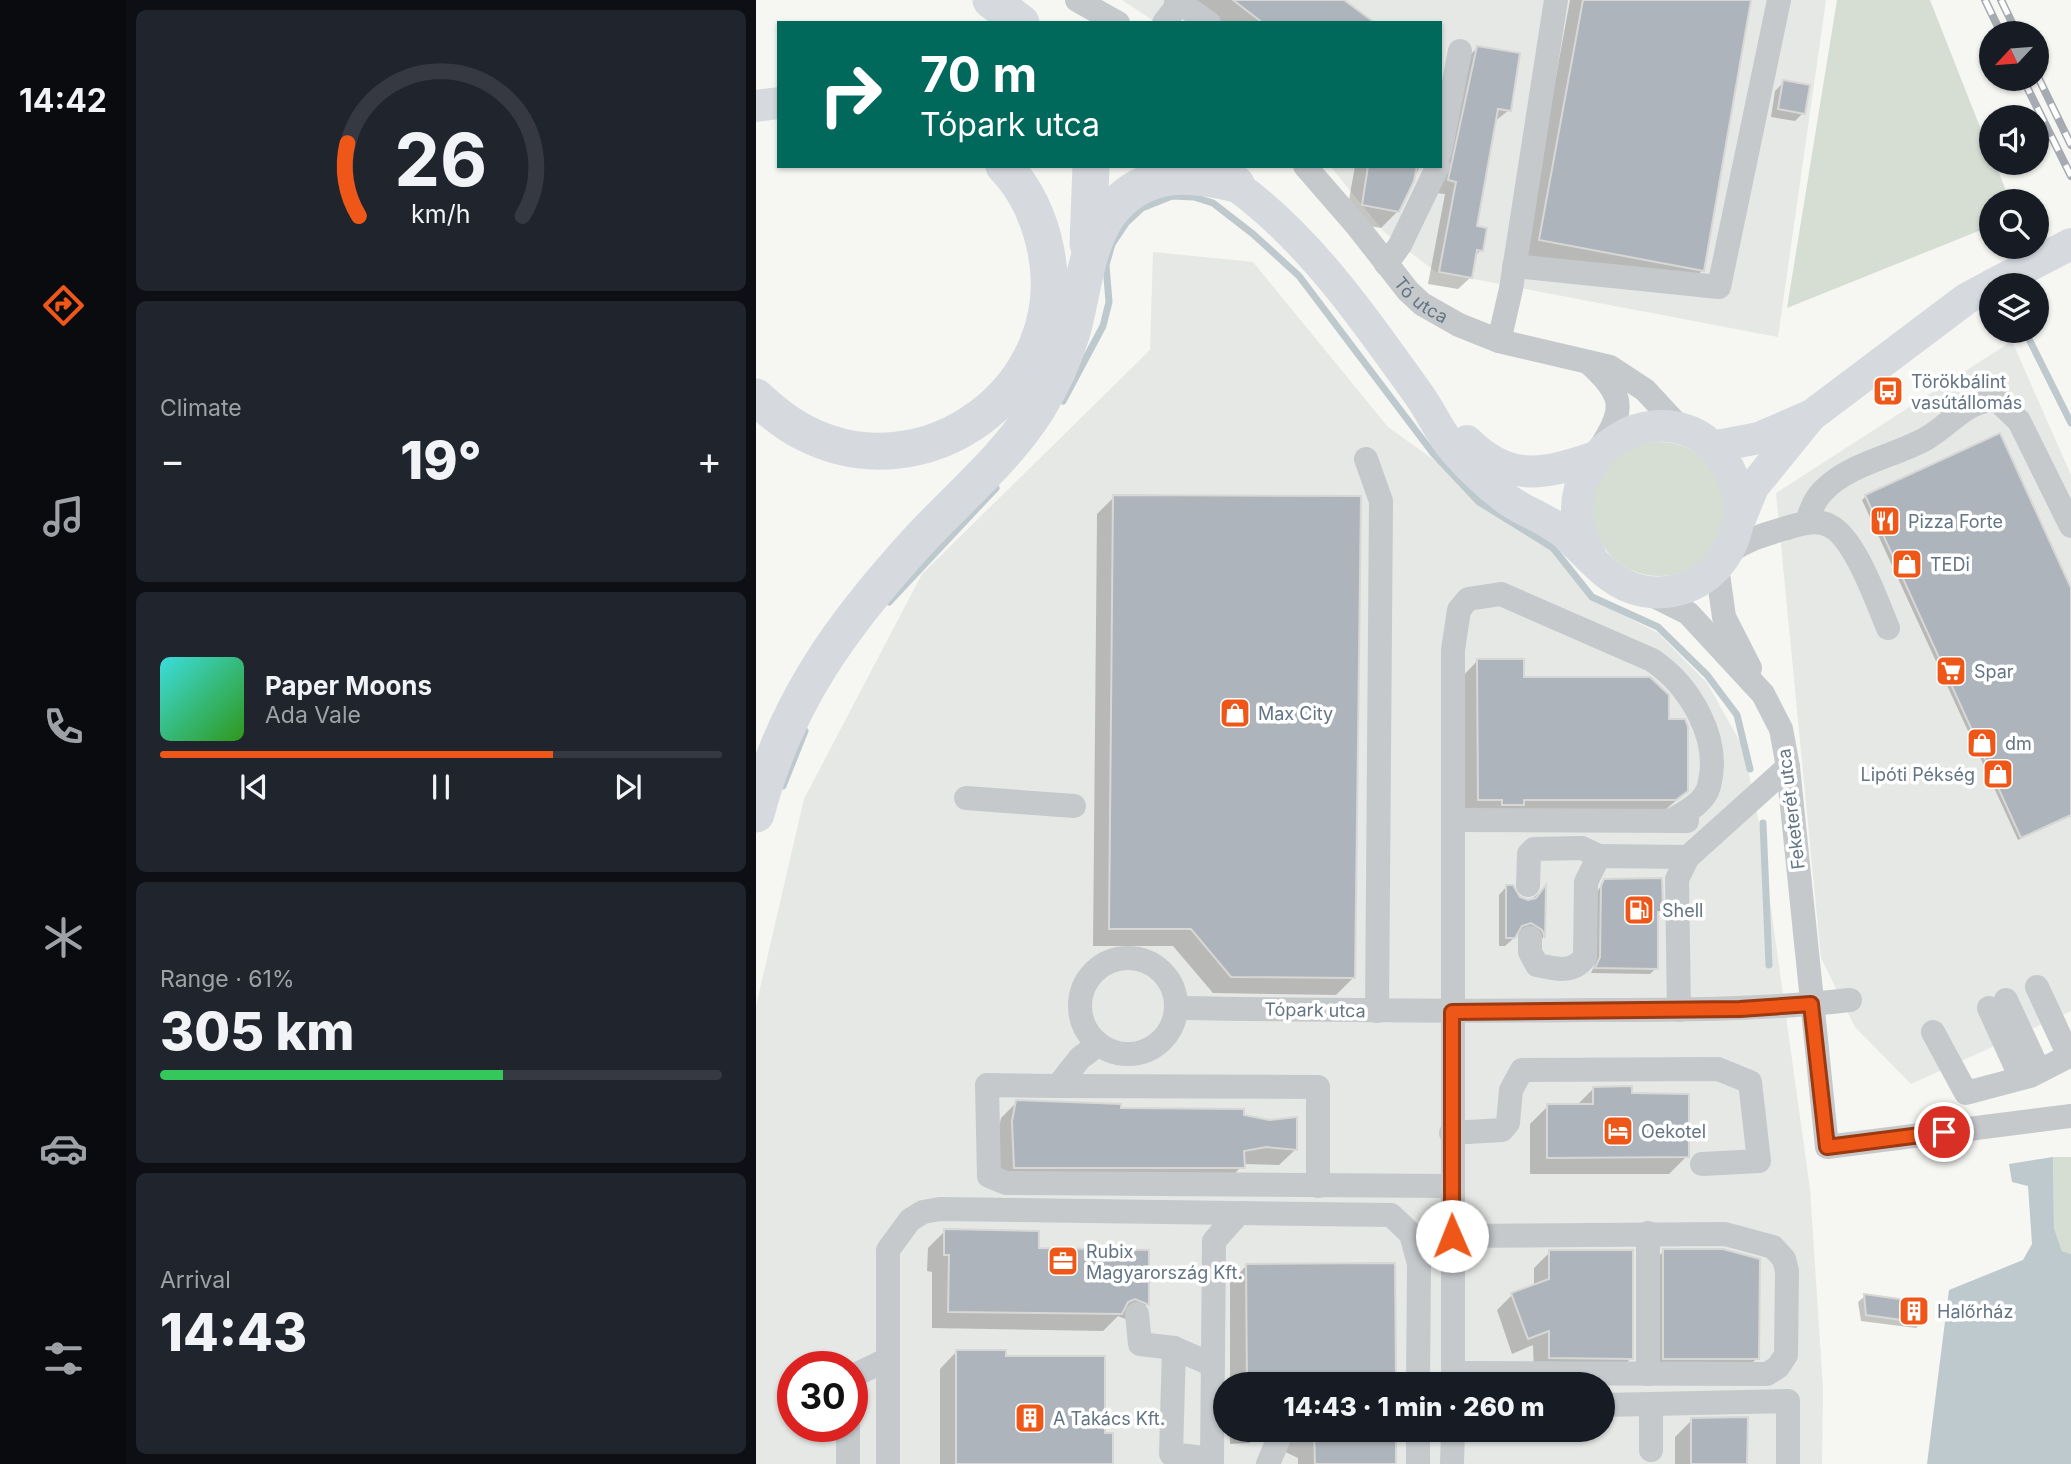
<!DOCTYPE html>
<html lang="en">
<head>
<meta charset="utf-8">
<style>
  :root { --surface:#171b24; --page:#20242c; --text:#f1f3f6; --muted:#9ea1a6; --line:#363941; --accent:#ef5719 }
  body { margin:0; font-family:Inter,sans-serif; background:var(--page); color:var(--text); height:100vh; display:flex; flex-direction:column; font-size:26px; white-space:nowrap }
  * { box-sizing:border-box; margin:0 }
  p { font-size:23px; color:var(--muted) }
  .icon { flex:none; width:38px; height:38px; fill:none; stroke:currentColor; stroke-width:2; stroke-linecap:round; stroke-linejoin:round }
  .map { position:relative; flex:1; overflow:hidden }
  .panel { display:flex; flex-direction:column; gap:10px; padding:10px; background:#0d0f14; width:630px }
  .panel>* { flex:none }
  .banner { position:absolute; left:21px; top:21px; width:665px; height:147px; border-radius:0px; box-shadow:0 2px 5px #0004; background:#00695c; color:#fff; overflow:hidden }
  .needle { width:46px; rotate:244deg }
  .controls { position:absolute; left:1223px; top:21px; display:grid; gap:14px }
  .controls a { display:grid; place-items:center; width:70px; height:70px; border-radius:50%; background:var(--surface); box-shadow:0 2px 5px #0004; font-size:35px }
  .speed { position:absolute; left:21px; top:1351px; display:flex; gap:14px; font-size:35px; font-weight:700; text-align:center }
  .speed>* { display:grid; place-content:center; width:91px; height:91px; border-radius:50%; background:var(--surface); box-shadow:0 2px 5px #0004; line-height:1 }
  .speed .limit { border:10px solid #d22; background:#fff; color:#111 }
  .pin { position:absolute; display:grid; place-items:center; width:60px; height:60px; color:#fff; margin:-30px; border:4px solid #fff; border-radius:50%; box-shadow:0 2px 7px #0007 }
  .me { position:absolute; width:77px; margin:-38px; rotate:359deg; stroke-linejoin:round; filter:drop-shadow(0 0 5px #0008) }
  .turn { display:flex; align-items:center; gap:24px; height:147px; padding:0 28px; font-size:32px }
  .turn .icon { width:91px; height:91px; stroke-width:2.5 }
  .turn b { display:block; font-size:49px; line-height:60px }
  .big { font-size:52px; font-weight:800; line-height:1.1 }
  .panel .card { flex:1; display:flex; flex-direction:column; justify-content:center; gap:10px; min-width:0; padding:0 24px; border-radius:10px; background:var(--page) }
  .panel .dial { align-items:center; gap:0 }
  .dial svg { height:182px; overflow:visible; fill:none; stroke:var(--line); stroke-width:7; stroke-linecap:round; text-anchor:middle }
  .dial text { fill:var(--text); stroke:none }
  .song { display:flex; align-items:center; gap:21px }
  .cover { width:84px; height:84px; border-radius:10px; background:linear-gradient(135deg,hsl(180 70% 55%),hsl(110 70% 35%)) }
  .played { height:7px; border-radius:4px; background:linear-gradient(90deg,var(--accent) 70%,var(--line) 70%) }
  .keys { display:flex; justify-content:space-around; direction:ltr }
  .heat { display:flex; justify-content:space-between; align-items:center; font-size:38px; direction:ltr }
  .charge { height:10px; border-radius:5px; background:linear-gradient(90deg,#34c759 61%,var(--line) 0) }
  .trip { position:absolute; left:457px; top:1372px; width:402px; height:70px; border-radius:35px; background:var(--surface); box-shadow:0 2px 5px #0004; font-weight:800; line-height:70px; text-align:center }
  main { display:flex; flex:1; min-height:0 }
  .tabs { display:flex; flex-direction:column; width:126px; justify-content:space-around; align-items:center; background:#090b0e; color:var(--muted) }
  .tabs .icon { width:49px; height:49px }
  .tabs .active { color:var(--accent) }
  .tabs b { font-size:32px; color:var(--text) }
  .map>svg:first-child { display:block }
  .built { fill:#e6e8e5; fill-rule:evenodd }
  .green { fill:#d6ded3 }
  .water { fill:#bec9ce }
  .shadow { fill:#0003 }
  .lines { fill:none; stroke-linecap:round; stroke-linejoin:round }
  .stream { stroke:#bec9ce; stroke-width:7 }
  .building { fill:#adb4bb; stroke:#d7d7d5; stroke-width:2 }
  .minor { stroke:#c5c9cc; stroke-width:24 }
  .major { stroke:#d6dadf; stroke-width:32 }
  .highway { stroke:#d6dadf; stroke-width:37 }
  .rail-casing { stroke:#a5abb1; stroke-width:8 }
  .rail { stroke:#fff; stroke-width:5; stroke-dasharray:16; stroke-linecap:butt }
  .route-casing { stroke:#9b3910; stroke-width:18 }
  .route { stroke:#ef5719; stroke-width:12 }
  .labels { text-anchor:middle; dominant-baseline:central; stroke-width:7; stroke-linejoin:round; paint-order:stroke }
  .street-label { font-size:18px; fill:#637485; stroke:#fff }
  .poi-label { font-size:18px; fill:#637485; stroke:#fff; text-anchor:start }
</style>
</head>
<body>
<main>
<nav class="tabs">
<b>14:42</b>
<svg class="icon active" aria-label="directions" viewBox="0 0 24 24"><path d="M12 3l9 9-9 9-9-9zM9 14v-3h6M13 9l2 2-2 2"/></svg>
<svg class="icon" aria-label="music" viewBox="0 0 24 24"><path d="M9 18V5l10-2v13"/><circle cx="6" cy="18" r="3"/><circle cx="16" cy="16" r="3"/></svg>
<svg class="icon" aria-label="phone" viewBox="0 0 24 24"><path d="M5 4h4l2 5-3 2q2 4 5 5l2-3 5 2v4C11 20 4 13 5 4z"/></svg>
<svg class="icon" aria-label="climate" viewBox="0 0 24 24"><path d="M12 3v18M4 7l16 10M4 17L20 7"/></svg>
<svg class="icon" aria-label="car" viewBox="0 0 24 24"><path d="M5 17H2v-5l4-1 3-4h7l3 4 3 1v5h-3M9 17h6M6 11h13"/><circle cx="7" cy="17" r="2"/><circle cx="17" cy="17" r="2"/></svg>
<svg class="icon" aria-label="filters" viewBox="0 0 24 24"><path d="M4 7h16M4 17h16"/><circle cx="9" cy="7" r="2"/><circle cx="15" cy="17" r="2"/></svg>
</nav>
<section class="panel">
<div class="card dial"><svg viewBox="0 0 100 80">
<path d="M14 69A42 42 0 1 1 86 69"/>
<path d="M14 69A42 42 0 0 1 9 37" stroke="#ef5719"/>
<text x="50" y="56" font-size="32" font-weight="700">26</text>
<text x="50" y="72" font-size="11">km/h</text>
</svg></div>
<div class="card"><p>Climate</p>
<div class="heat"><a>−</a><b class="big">19°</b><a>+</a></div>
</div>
<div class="card">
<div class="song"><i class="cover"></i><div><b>Paper Moons</b><p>Ada Vale</p></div></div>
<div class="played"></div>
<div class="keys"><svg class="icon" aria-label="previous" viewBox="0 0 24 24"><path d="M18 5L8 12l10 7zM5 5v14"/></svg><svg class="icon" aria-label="pause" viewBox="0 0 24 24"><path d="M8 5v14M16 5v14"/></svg><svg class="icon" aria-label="next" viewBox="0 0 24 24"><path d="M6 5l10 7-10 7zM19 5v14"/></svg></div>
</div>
<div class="card"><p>Range · 61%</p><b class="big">305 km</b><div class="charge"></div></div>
<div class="card"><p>Arrival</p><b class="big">14:43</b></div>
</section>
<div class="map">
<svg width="1315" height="1464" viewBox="0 0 1315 1464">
  <rect width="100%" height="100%" fill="#f6f6f2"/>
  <g class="built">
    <polygon points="366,0 1070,0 1022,337 680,272 629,233 574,166 684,166 684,23 401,23"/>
    <path d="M397,252L497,262L632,427L799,547L832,597L902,633L951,683L987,747L1003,822L1054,1189L1067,1389L1066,1464H0V1006L48,799L166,574L394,350ZM37,1367H96V1426H37ZM469,1384H847V1430H469Z"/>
    <polygon points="1256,341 1315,475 1315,1011 1155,1084 1099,1027 1065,958 1020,493"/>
  </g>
  <g class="green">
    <polygon points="1081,0 1174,0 1235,155 1236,163 1239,163 1254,201 1236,201 1235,226 1031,308"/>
    <circle cx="903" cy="509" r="67"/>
    <polygon points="1297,1157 1315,1157 1315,1254 1306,1251 1298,1228"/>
  </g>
  <polygon class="water" points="1297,1157 1298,1228 1306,1251 1315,1254 1315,1464 1171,1464 1193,1290 1267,1260 1276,1244 1272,1186 1256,1182 1253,1164"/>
  <g class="shadow">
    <polygon points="419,0 586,0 597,23 464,23"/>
    <polygon points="814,0 994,0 947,270 929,287 767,257"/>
    <polygon points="721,48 753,110 738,122 719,227 725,250 718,257 715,277 702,289 672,284 689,194 680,193 709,60"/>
    <polygon points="1028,82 1047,113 1039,121 1015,117 1019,91"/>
    <polygon points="599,166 664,166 642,211 625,228 589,222"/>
    <polygon points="1110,496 1315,592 1315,816 1262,840 1106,500"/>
    <polygon points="358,497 598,977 580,995 457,993 417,946 337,946 341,514"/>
    <polygon points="722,660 766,679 911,720 931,791 901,817 705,817 705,678"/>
    <polygon points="849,881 905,911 900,916 900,968 894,974 835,973 839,964 840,893"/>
    <polygon points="751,886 762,899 772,902 788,889 787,938 780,944 766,931 749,946 743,946 743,895"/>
    <polygon points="838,1088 875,1095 931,1156 913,1174 774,1174 774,1124 792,1106 820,1106"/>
    <polygon points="261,1102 363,1110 540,1149 523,1165 487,1164 471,1183 242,1184 241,1138 245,1118"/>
    <polygon points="189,1231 281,1250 391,1304 374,1321 362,1316 347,1331 176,1328 176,1272 171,1271 172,1248"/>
    <polygon points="908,1251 1001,1358 986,1374 892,1374 892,1267"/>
    <polygon points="794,1252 875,1358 860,1374 778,1374 777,1345 756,1354 741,1310 756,1295 778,1287 778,1268"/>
    <polygon points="491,1265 638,1265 638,1384 474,1384 474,1283"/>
    <polygon points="1109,1296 1167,1322 1160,1328 1105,1321 1102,1302"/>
    <polygon points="201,1351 249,1358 347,1434 356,1464 184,1464 184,1369"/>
    <polygon points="936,1420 989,1464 919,1464 919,1437"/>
    <polygon points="474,1430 638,1430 638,1464 542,1464 542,1458 523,1449 513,1436 504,1435 493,1443 474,1444"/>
  </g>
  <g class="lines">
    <g class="stream">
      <polyline points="1269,331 1315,423"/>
      <polyline points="307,401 347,326 353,302 350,265 356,244 370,223 386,208 416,196 438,197 457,203 497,234 543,276 676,452 723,502 797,548 836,597 902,627 951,675 981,715 994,769"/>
      <polyline points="133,602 240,488"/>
      <polyline points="27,786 49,731"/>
      <polyline points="1007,823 1013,965"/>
    </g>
  </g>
  <g class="building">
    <polygon points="477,0 588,0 619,23 507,23"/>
    <polygon points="827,0 995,0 948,271 783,240"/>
    <polygon points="721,46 764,53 755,111 742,109 721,226 731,228 727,251 721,250 716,278 683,272 700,182 692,180"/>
    <polygon points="1027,80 1054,85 1049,114 1022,109"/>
    <polygon points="612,166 661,166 658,181 643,212 606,205"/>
    <polygon points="1244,433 1315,588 1315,815 1265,838 1109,495"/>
    <polygon points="357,495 605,496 599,978 475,977 435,929 353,929"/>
    <polygon points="721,659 768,659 768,677 894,677 913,695 913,719 929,719 932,727 932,791 920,800 768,800 768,805 746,805 746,800 722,800"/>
    <polygon points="906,878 907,912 902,912 902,969 839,968 844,957 845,886 848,879"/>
    <polygon points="750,885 757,885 764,897 772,900 780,898 790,885 789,938 786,930 775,923 766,926 759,938 750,938"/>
    <polygon points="876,1086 876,1093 933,1094 933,1157 791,1158 791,1104 837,1104 837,1087"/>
    <polygon points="260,1100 365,1104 365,1108 488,1109 488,1115 513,1120 541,1117 541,1150 510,1147 488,1151 489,1168 258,1168 256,1121"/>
    <polygon points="188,1229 283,1231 283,1248 393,1250 393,1305 379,1299 372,1302 366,1314 192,1312 193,1255 188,1255"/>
    <polygon points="907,1249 967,1249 1004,1259 1003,1359 907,1359"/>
    <polygon points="793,1250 877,1250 877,1359 793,1358 793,1331 772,1339 755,1293 793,1279"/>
    <polygon points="639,1263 640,1384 491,1384 490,1264"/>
    <polygon points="1108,1294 1171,1303 1168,1323 1110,1315"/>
    <polygon points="200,1350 250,1350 250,1356 349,1356 349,1433 357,1433 357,1464 200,1464"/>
    <polygon points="992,1417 991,1464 935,1464 935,1418"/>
    <polygon points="558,1430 640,1430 640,1464 559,1464"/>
  </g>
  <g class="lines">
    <g class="minor">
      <polyline points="321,0 362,23"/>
      <polyline points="420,0 453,23"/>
      <polyline points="408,23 424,2"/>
      <polyline points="684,152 704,51"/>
      <path id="s1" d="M549,166L602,227L652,291L666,304L703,325L743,341L854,367L889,390L927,431"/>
      <polyline points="630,264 644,245 682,166"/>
      <polyline points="758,266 963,287 1023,0"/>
      <polyline points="743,341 755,289 800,0"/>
      <path d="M832,362C870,396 869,409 843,450"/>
      <polyline points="610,459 625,501 621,1011"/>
      <path d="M1051,522C1055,509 1059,498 1069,489C1095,463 1140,456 1171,438C1197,423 1209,400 1241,400L1263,421L1315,526"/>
      <path d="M973,552C991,540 1006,535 1027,529C1042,525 1059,518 1074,526C1099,538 1121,602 1132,628"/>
      <polyline points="961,567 968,617 994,668"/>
      <polyline points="888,591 932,613 1007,694 1025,729 1032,767 1071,1147 1315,1116"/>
      <polyline points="210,798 318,806"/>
      <polyline points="697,820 931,821"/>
      <polyline points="772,885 773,854 778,849 826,848 843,856"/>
      <path d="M774,938V952L781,965C799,969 817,974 829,957L830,882L843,856L932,857"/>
      <circle cx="372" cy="1006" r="48"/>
      <polyline points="1250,1000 1283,1071"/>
      <path d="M421,1008C557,1010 693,1012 830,1010C918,1010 1006,1010 1094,1000"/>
      <polyline points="1233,1008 1265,1078"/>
      <polyline points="923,1010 921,879 932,857 1032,767"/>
      <polyline points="1177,1032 1210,1093 1274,1076 1313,1056 1281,987"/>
      <polyline points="343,1044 324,1058 302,1086 231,1085 233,1176 250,1183 695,1186"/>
      <polyline points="302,1086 562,1087 562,1186"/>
      <polyline points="695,1133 746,1130 752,1123 755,1090 766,1070 962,1069 994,1082 1003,1161 946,1164"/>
      <polyline points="892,1233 892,1374"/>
      <polyline points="696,1236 969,1234 1017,1247 1028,1259 1031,1271 1030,1355 1022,1367 1011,1374 697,1373"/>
      <polyline points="381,1314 384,1344 418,1348 457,1365"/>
      <polyline points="418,1348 415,1454 456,1459"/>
      <polyline points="96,1381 99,1375 132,1359"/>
      <path d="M697,1384V650L703,610L712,599L745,594L896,660C933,685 966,738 953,786C949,803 928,813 914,821"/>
      <polyline points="847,1405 1032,1401 1032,1464"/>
      <polyline points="92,1426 92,1464"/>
      <polyline points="895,1450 895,1405"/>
      <polyline points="132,1464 132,1250 154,1220 167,1212 184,1209 635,1215 655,1234 663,1264 662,1384"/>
      <polyline points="456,1464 458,1241 482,1214"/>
      <polyline points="512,1464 525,1433"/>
      <polyline points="662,1464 662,1430"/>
      <polyline points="696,1464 697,1430"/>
    </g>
    <g class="major">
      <polyline points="0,106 23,103"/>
      <path d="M459,171C545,226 604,313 663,395C676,413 685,436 701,453C716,470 733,486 752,500C769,512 791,519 807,532C832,554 853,585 887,591C959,604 1007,524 970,464C916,375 777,457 835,557"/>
      <polyline points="1236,285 1315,244"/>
      <path d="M711,441C752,482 786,475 837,458"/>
      <polyline points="956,447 1003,438 1056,415 1210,299 1236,285"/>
      <polyline points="984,519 997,487 1054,417"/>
    </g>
    <g class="highway">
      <polyline points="235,0 265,23"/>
      <polyline points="332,244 335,166"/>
      <path d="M0,397C14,410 29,423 47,432C170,497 317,387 290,251C284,220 270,188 248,166"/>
      <path d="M0,814C29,702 87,623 164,539C203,497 250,458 281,409C296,385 308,359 316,332C328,290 330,231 365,200C399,169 439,174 480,184"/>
    </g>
    <g class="rail-casing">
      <g id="rail">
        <polyline points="1229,0 1245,33"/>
        <polyline points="1245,0 1261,33"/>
        <polyline points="1281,75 1315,145"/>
        <polyline points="1267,79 1315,176"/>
      </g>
    </g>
    <use href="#rail" class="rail"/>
  </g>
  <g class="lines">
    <g class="route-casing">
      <polyline id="route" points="696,1236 696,1012 984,1009 1055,1004 1071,1147 1188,1132"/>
    </g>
    <use href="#route" class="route"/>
  </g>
  <defs>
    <g id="bus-square" transform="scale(1.575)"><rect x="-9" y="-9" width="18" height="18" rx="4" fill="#ef5719" stroke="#fff"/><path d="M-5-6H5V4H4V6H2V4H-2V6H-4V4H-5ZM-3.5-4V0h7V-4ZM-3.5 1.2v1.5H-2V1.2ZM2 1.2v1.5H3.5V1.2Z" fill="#fff"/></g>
    <g id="restaurant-square" transform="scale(1.575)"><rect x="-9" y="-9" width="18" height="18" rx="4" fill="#ef5719" stroke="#fff"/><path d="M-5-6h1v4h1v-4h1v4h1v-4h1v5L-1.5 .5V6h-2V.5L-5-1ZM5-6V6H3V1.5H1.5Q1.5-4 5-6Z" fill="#fff"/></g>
    <g id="shop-square" transform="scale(1.575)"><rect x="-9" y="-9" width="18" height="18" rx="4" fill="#ef5719" stroke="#fff"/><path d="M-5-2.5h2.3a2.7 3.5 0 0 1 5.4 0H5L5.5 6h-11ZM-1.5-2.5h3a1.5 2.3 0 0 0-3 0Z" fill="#fff"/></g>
    <g id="supermarket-square" transform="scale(1.575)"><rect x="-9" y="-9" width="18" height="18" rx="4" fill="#ef5719" stroke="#fff"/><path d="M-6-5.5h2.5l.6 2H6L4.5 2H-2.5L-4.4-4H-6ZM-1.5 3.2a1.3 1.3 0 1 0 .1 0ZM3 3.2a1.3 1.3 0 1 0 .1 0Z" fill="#fff"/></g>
    <g id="fuel-square" transform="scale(1.575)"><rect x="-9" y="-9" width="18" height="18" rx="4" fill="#ef5719" stroke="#fff"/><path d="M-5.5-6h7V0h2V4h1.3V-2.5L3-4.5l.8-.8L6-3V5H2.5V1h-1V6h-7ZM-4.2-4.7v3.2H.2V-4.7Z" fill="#fff"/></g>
    <g id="hotel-square" transform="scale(1.575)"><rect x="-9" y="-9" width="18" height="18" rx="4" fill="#ef5719" stroke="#fff"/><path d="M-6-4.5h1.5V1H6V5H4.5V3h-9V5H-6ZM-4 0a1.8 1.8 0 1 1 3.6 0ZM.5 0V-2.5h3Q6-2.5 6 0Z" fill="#fff"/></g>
    <g id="office-square" transform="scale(1.575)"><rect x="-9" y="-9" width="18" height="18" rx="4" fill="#ef5719" stroke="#fff"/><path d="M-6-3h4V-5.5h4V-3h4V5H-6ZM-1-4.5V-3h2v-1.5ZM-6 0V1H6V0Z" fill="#fff"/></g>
    <g id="building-square" transform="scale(1.575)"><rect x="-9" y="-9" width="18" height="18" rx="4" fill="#ef5719" stroke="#fff"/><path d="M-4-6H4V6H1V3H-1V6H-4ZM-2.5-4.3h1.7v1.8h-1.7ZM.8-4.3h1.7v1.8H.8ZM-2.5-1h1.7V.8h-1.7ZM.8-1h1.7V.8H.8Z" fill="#fff"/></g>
  </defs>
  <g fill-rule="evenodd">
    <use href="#bus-square" x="1132" y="391"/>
    <use href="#restaurant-square" x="1129" y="521"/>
    <use href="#shop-square" x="1151" y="564"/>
    <use href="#supermarket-square" x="1195" y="671"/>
    <use href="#shop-square" x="479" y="713"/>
    <use href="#shop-square" x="1226" y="743"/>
    <use href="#shop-square" x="1242" y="774"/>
    <use href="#fuel-square" x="883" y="910"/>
    <use href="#hotel-square" x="862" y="1131"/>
    <use href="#office-square" x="307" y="1261"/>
    <use href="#building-square" x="1158" y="1311"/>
    <use href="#building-square" x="274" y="1418"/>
  </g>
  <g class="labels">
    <g class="street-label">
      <text stroke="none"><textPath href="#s1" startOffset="178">Tó utca</textPath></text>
      <text transform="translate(1035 809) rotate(-97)">Feketerét utca</text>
      <text transform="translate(559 1010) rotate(1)">Tópark utca</text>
    </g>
    <g class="poi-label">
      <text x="1155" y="381">Törökbálint<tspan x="1155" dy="21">vasútállomás</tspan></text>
      <text x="1152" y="521">Pizza Forte</text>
      <text x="1174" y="564">TEDi</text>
      <text x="1218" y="671">Spar</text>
      <text x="502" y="713">Max City</text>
      <text x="1249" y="743">dm</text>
      <text x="1219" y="774" text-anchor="end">Lipóti Pékség</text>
      <text x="906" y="910">Shell</text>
      <text x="885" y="1131">Oekotel</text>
      <text x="330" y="1251">Rubix<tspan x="330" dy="21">Magyarország Kft.</tspan></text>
      <text x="1181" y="1311">Halőrház</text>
      <text x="297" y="1418">A Takács Kft.</text>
    </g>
  </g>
</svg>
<div class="controls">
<a><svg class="needle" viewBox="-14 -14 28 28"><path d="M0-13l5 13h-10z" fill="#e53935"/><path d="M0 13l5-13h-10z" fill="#9ea1a6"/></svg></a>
<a><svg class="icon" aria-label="sound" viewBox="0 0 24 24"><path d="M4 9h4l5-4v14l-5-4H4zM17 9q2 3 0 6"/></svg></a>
<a><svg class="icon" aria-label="search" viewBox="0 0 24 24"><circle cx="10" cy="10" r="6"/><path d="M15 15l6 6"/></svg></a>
<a><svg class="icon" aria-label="layers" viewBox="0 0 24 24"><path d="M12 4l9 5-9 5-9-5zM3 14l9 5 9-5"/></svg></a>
</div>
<div class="speed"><div class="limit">30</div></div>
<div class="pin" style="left:1188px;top:1132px;background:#d93025"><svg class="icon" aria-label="arrive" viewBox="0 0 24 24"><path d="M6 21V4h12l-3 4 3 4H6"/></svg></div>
<svg class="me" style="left:696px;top:1236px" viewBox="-20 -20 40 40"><circle r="19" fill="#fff"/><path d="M0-13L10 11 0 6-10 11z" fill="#ef5719"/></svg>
<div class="trip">14:43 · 1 min · 260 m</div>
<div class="banner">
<div class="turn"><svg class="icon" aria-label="right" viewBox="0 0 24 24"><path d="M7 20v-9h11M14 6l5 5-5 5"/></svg><div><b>70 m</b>Tópark utca</div></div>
</div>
</div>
</main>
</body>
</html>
